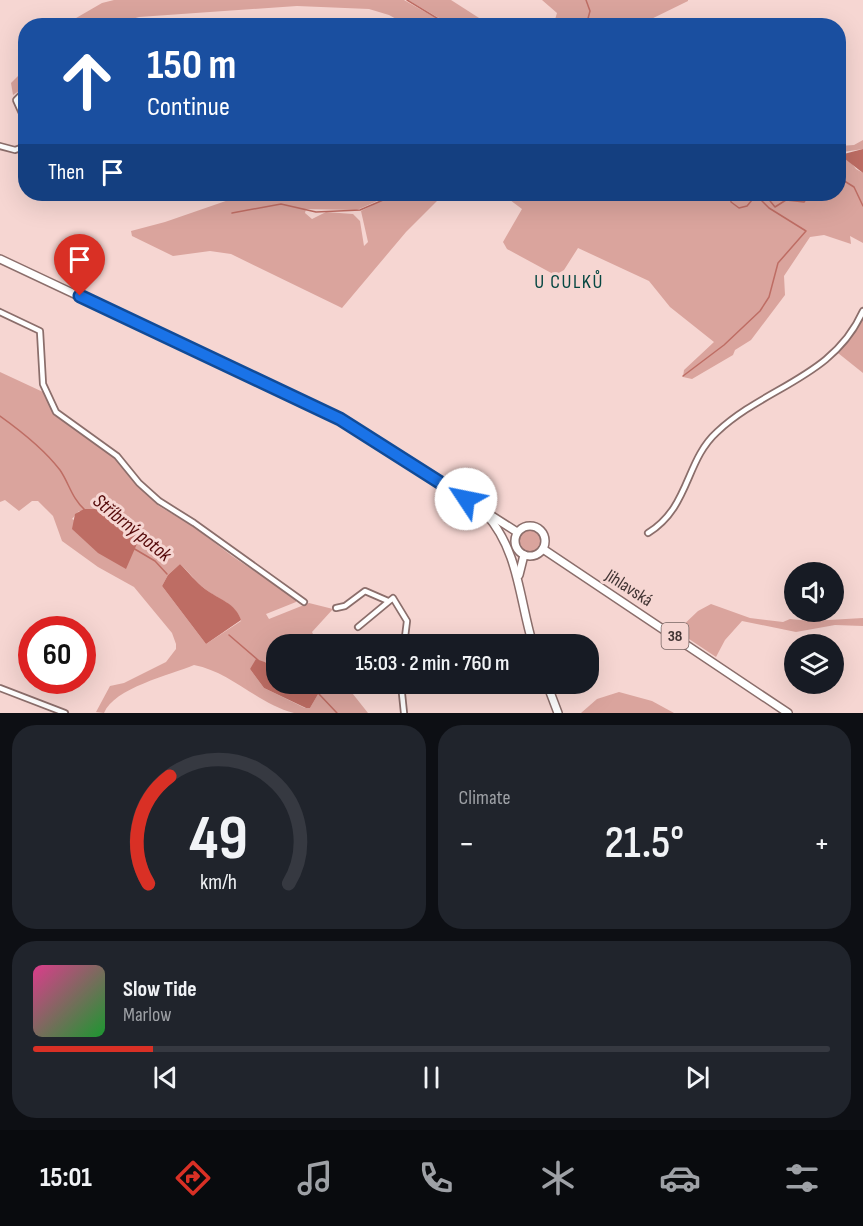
<!DOCTYPE html>
<html lang="en">
<head>
<meta charset="utf-8">
<style>
  :root { --surface:#171b24; --page:#20242c; --text:#f1f3f6; --muted:#9ea1a6; --line:#363941; --accent:#d93025 }
  body { margin:0; font-family:"Sofia Sans Condensed",sans-serif; background:var(--page); color:var(--text); height:100vh; display:flex; flex-direction:column; font-size:22px; white-space:nowrap }
  * { box-sizing:border-box; margin:0 }
  p { font-size:20px; color:var(--muted) }
  .icon { flex:none; width:33px; height:33px; fill:none; stroke:currentColor; stroke-width:2; stroke-linecap:round; stroke-linejoin:round }
  .map { position:relative; height:713px; overflow:hidden }
  .side { display:flex; flex-direction:column; gap:12px; padding:12px; background:#0d0f14; flex:1 }
  .side>* { flex:none }
  .guide { position:absolute; left:18px; top:18px; width:828px; height:183px; border-radius:24px; box-shadow:0 6px 24px #0002; background:#1a4fa0; color:#fff; overflow:hidden }
  .tools { position:absolute; left:784px; top:562px; display:grid; gap:12px }
  .tools a { display:grid; place-items:center; width:60px; height:60px; border-radius:50%; background:var(--surface); box-shadow:0 6px 24px #0002; font-size:30px }
  .speed { position:absolute; left:18px; top:616px; display:flex; gap:12px; font-size:30px; font-weight:700; text-align:center }
  .speed>* { display:grid; place-content:center; width:78px; height:78px; border-radius:50%; background:var(--surface); box-shadow:0 6px 24px #0002; line-height:1 }
  .speed .limit { border:9px solid #d22; background:#fff; color:#111 }
  .pin { position:absolute; display:grid; place-items:center; width:51px; height:51px; color:#fff; margin:-62px -26px; border-radius:50% 50% 50% 0; rotate:-45deg; box-shadow:0 0 6px #0007 }
  .pin .icon { rotate:45deg }
  .me { position:absolute; width:66px; margin:-33px; rotate:304deg; stroke-linejoin:round; filter:drop-shadow(0 0 4px #0008) }
  .turn { display:flex; align-items:center; gap:21px; height:126px; padding:0 30px; font-size:27px }
  .turn .icon { width:78px; height:78px; stroke-width:2.5 }
  .turn b { display:block; font-size:42px; line-height:51px }
  .then { display:flex; align-items:center; height:57px; padding:0 30px; background:#0003; gap:12px; font-size:22px }
  .big { font-size:45px; font-weight:600; line-height:1.1 }
  .side .tile { flex:1; display:flex; flex-direction:column; justify-content:center; gap:9px; min-width:0; padding:0 21px; border-radius:24px; background:var(--page) }
  .side .dial { align-items:center; gap:0 }
  .dial svg { height:156px; overflow:visible; fill:none; stroke:var(--line); stroke-width:7; stroke-linecap:round; text-anchor:middle }
  .dial text { fill:var(--text); stroke:none }
  .song { display:flex; align-items:center; gap:18px }
  .cover { width:72px; height:72px; border-radius:9px; background:linear-gradient(135deg,hsl(330 70% 55%),hsl(130 70% 35%)) }
  .played { height:6px; border-radius:3px; background:linear-gradient(90deg,var(--accent) 15%,var(--line) 15%) }
  .keys { display:flex; justify-content:space-around; direction:ltr }
  .heat { display:flex; justify-content:space-between; align-items:center; font-size:33px; direction:ltr }
  .side .tiles { flex:1; display:grid; gap:12px; grid-template-columns:1fr 1fr }
  .tile:last-child { grid-column:span 2 }
  .trip { position:absolute; left:266px; top:634px; width:333px; height:60px; border-radius:24px; background:var(--surface); box-shadow:0 6px 24px #0002; font-weight:600; line-height:60px; text-align:center }
  .tabs { display:flex; height:96px; justify-content:space-around; align-items:center; background:#090b0e; color:var(--muted) }
  .tabs .icon { width:42px; height:42px }
  .tabs .selected { color:var(--accent) }
  .tabs b { font-size:27px; color:var(--text) }
  .map>svg:first-child { display:block }
  .green { fill:#daa49d; fill-rule:evenodd }
  .water { fill:#be6d64 }
  .lines { fill:none; stroke-linecap:round; stroke-linejoin:round }
  .stream { stroke:#be6d64; stroke-width:1.5 }
  .minor-casing { stroke:#8b6e6b; stroke-width:8 }
  .primary-casing { stroke:#8b6e6b; stroke-width:10 }
  .minor { stroke:#fff; stroke-width:4.5 }
  .primary { stroke:#fff; stroke-width:7 }
  .route-casing { stroke:#114b97; stroke-width:15 }
  .route { stroke:#1a73e8; stroke-width:10 }
  .labels { text-anchor:middle; dominant-baseline:central; stroke-width:6; stroke-linejoin:round; paint-order:stroke }
  .shield { fill:#f6d6d2; stroke:#776563; stroke-width:1.5 }
  .shield-label { font-size:16px; font-weight:bold; fill:#413433 }
  .street-label { font-size:18px; fill:#413433; stroke:#f6d6d2 }
  .neighbourhood-label { font-size:20px; letter-spacing:1.5px; fill:#064742; stroke:#f6d6d2 }
  .water-label { font-size:20px; font-style:italic; fill:#540808; stroke:#f6d6d2 }
</style>
</head>
<body>
<div class="map">
<svg width="863" height="713" viewBox="0 0 863 713">
  <rect width="100%" height="100%" fill="#f6d6d2"/>
  <g class="green">
    <polygon points="114,0 404,0 448,25 407,25 389,15 369,9 297,6 139,17 112,25 64,25 102,3"/>
    <polygon points="408,0 451,0 490,25 451,25"/>
    <polygon points="542,0 688,0 688,1 639,25 553,26 557,13"/>
    <polygon points="25,69 25,87 13,95 11,83"/>
    <polygon points="863,140 863,149 843,152 856,169 863,173 863,243 850,236 851,244 824,235 810,237 784,276 785,295 751,340 735,350 733,355 692,379 683,377 684,370 714,342 670,307 649,281 578,248 564,270 555,275 507,249 503,242 522,209 502,194 531,194 528,200 532,194 838,194 839,146 854,145"/>
    <polygon points="246,194 393,194 357,210 306,209 305,213 312,219 326,212 353,214 360,221 364,246 368,242 361,211 394,194 444,194 406,232 342,308 231,254 210,251 173,256 132,236 131,231 165,222"/>
    <polygon points="863,316 863,373 838,353"/>
    <path d="M0,372L43,392L54,415L113,455L139,487L159,506L194,527L232,556L296,599V602L266,614L269,619L309,603L333,609L312,632L318,645H276V666L268,661L250,669L264,688L305,708H310L324,684H345L368,713C345,713 316,713 294,713C258,704 231,672 194,665C170,675 114,688 104,713L96,712L110,686L124,683L166,662L176,649V644L172,633L134,587L98,567L62,541L53,516L38,501H32L19,511L5,500L0,502ZM79,511L143,530L134,549L72,519ZM180,564C189,572 196,582 205,589C217,599 236,603 241,621L206,644L162,586L168,575Z"/>
    <circle cx="530" cy="541" r="12"/>
    <polygon points="711,604 750,618 783,622 790,619 811,621 863,618 863,626 835,625 796,632 742,621 725,640 716,657 677,631 698,611"/>
    <polygon points="619,692 652,701 674,713 581,713 597,699"/>
  </g>
  <g class="water">
    <polygon points="863,149 863,173 840,155"/>
    <polygon points="84,509 96,509 143,530 126,569 98,553 72,529 75,514"/>
    <path d="M180,564C188,572 196,582 205,589C218,599 236,603 241,620L206,644L162,586L168,575Z"/>
    <polygon points="256,659 276,666 276,684 324,684 310,708 306,708 264,688 250,669"/>
  </g>
  <g class="lines">
    <g class="stream">
      <polyline points="407,0 450,26"/>
      <polyline points="586,0 590,11 586,26"/>
      <polyline points="838,161 840,155"/>
      <polyline points="838,177 854,187 863,206"/>
      <polyline points="730,194 731,202 739,208 747,206 757,194"/>
      <polyline points="758,194 766,196 775,207 786,200 804,202 807,198 806,194"/>
      <polyline points="232,213 281,204 316,212 360,210 397,194"/>
      <polyline points="683,376 724,345 760,311 769,297 778,263 806,231 769,208 755,194"/>
      <path d="M0,416C21,431 44,449 60,470C69,483 72,499 85,510"/>
      <polyline points="133,548 155,561 167,574"/>
      <polyline points="229,635 258,660"/>
      <polyline points="319,694 337,713"/>
    </g>
    <g class="minor-casing">
      <g id="minor">
        <polyline points="26,90 16,100 26,122"/>
        <polyline points="0,146 15,150 26,146"/>
        <polyline points="0,312 40,331 43,384 56,412 117,456 139,483 159,501 194,523 304,602"/>
        <path d="M648,533C690,507 685,461 717,432C766,386 833,378 863,311"/>
        <polyline points="336,608 345,606 365,591 388,601"/>
        <polyline points="358,627 393,598 407,621 404,645"/>
        <polyline points="401,684 404,713"/>
        <polyline points="0,688 65,713"/>
      </g>
    </g>
    <g class="primary-casing">
      <g id="primary">
        <polyline points="0,259 340,419 517,532"/>
        <path d="M486,514C519,551 519,599 533,645"/>
        <circle cx="530" cy="541" r="15"/>
        <polyline points="543,549 788,713"/>
        <polyline points="519,575 524,555"/>
        <polyline points="547,684 558,713"/>
      </g>
    </g>
    <use href="#minor" class="minor"/>
    <use href="#primary" class="primary"/>
  </g>
  <g class="lines">
    <g class="route-casing">
      <polyline id="route" points="80,296 340,419 466,499"/>
    </g>
    <use href="#route" class="route"/>
  </g>
  <g class="labels">
    <rect class="shield" x="661.5" y="623" width="27" height="26" rx="4.5"/>
    <g class="shield-label">
      <text x="675" y="636">38</text>
    </g>
    <g class="street-label">
      <text transform="translate(629 588) rotate(33)">Jihlavská</text>
    </g>
    <g class="neighbourhood-label">
      <text x="569" y="282">U CULKŮ</text>
    </g>
    <g class="water-label">
      <text transform="translate(132 528) rotate(39)">Stříbrný potok</text>
    </g>
  </g>
</svg>
<div class="tools">
<a><svg class="icon" aria-label="sound" viewBox="0 0 24 24"><path d="M4 9h4l5-4v14l-5-4H4zM17 9q2 3 0 6"/></svg></a>
<a><svg class="icon" aria-label="layers" viewBox="0 0 24 24"><path d="M12 4l9 5-9 5-9-5zM3 14l9 5 9-5"/></svg></a>
</div>
<div class="speed"><div class="limit">60</div></div>
<div class="pin" style="left:80px;top:296px;background:#d93025"><svg class="icon" aria-label="arrive" viewBox="0 0 24 24"><path d="M6 21V4h12l-3 4 3 4H6"/></svg></div>
<svg class="me" style="left:466px;top:499px" viewBox="-20 -20 40 40"><circle r="19" fill="#fff"/><path d="M0-13L10 11 0 6-10 11z" fill="#1a73e8"/></svg>
<div class="trip">15:03 · 2 min · 760 m</div>
<div class="guide">
<div class="turn"><svg class="icon" aria-label="ahead" viewBox="0 0 24 24"><path d="M12 20V5M6 11l6-6 6 6"/></svg><div><b>150 m</b>Continue</div></div>
<div class="then">Then<svg class="icon" aria-label="arrive" viewBox="0 0 24 24"><path d="M6 21V4h12l-3 4 3 4H6"/></svg></div>
</div>
</div>
<section class="side">
<div class="tiles">
<div class="tile dial"><svg viewBox="0 0 100 80">
<path d="M14 69A42 42 0 1 1 86 69"/>
<path d="M14 69A42 42 0 0 1 25 14" stroke="#d93025"/>
<text x="50" y="56" font-size="32" font-weight="700">49</text>
<text x="50" y="72" font-size="11">km/h</text>
</svg></div>
<div class="tile"><p>Climate</p>
<div class="heat"><a>−</a><b class="big">21.5°</b><a>+</a></div>
</div>
<div class="tile">
<div class="song"><i class="cover"></i><div><b>Slow Tide</b><p>Marlow</p></div></div>
<div class="played"></div>
<div class="keys"><svg class="icon" aria-label="previous" viewBox="0 0 24 24"><path d="M18 5L8 12l10 7zM5 5v14"/></svg><svg class="icon" aria-label="pause" viewBox="0 0 24 24"><path d="M8 5v14M16 5v14"/></svg><svg class="icon" aria-label="next" viewBox="0 0 24 24"><path d="M6 5l10 7-10 7zM19 5v14"/></svg></div>
</div>
</div>
</section>
<nav class="tabs">
<b>15:01</b>
<svg class="icon selected" aria-label="directions" viewBox="0 0 24 24"><path d="M12 3l9 9-9 9-9-9zM9 14v-3h6M13 9l2 2-2 2"/></svg>
<svg class="icon" aria-label="music" viewBox="0 0 24 24"><path d="M9 18V5l10-2v13"/><circle cx="6" cy="18" r="3"/><circle cx="16" cy="16" r="3"/></svg>
<svg class="icon" aria-label="phone" viewBox="0 0 24 24"><path d="M5 4h4l2 5-3 2q2 4 5 5l2-3 5 2v4C11 20 4 13 5 4z"/></svg>
<svg class="icon" aria-label="climate" viewBox="0 0 24 24"><path d="M12 3v18M4 7l16 10M4 17L20 7"/></svg>
<svg class="icon" aria-label="car" viewBox="0 0 24 24"><path d="M5 17H2v-5l4-1 3-4h7l3 4 3 1v5h-3M9 17h6M6 11h13"/><circle cx="7" cy="17" r="2"/><circle cx="17" cy="17" r="2"/></svg>
<svg class="icon" aria-label="filters" viewBox="0 0 24 24"><path d="M4 7h16M4 17h16"/><circle cx="9" cy="7" r="2"/><circle cx="15" cy="17" r="2"/></svg>
</nav>
</body>
</html>
